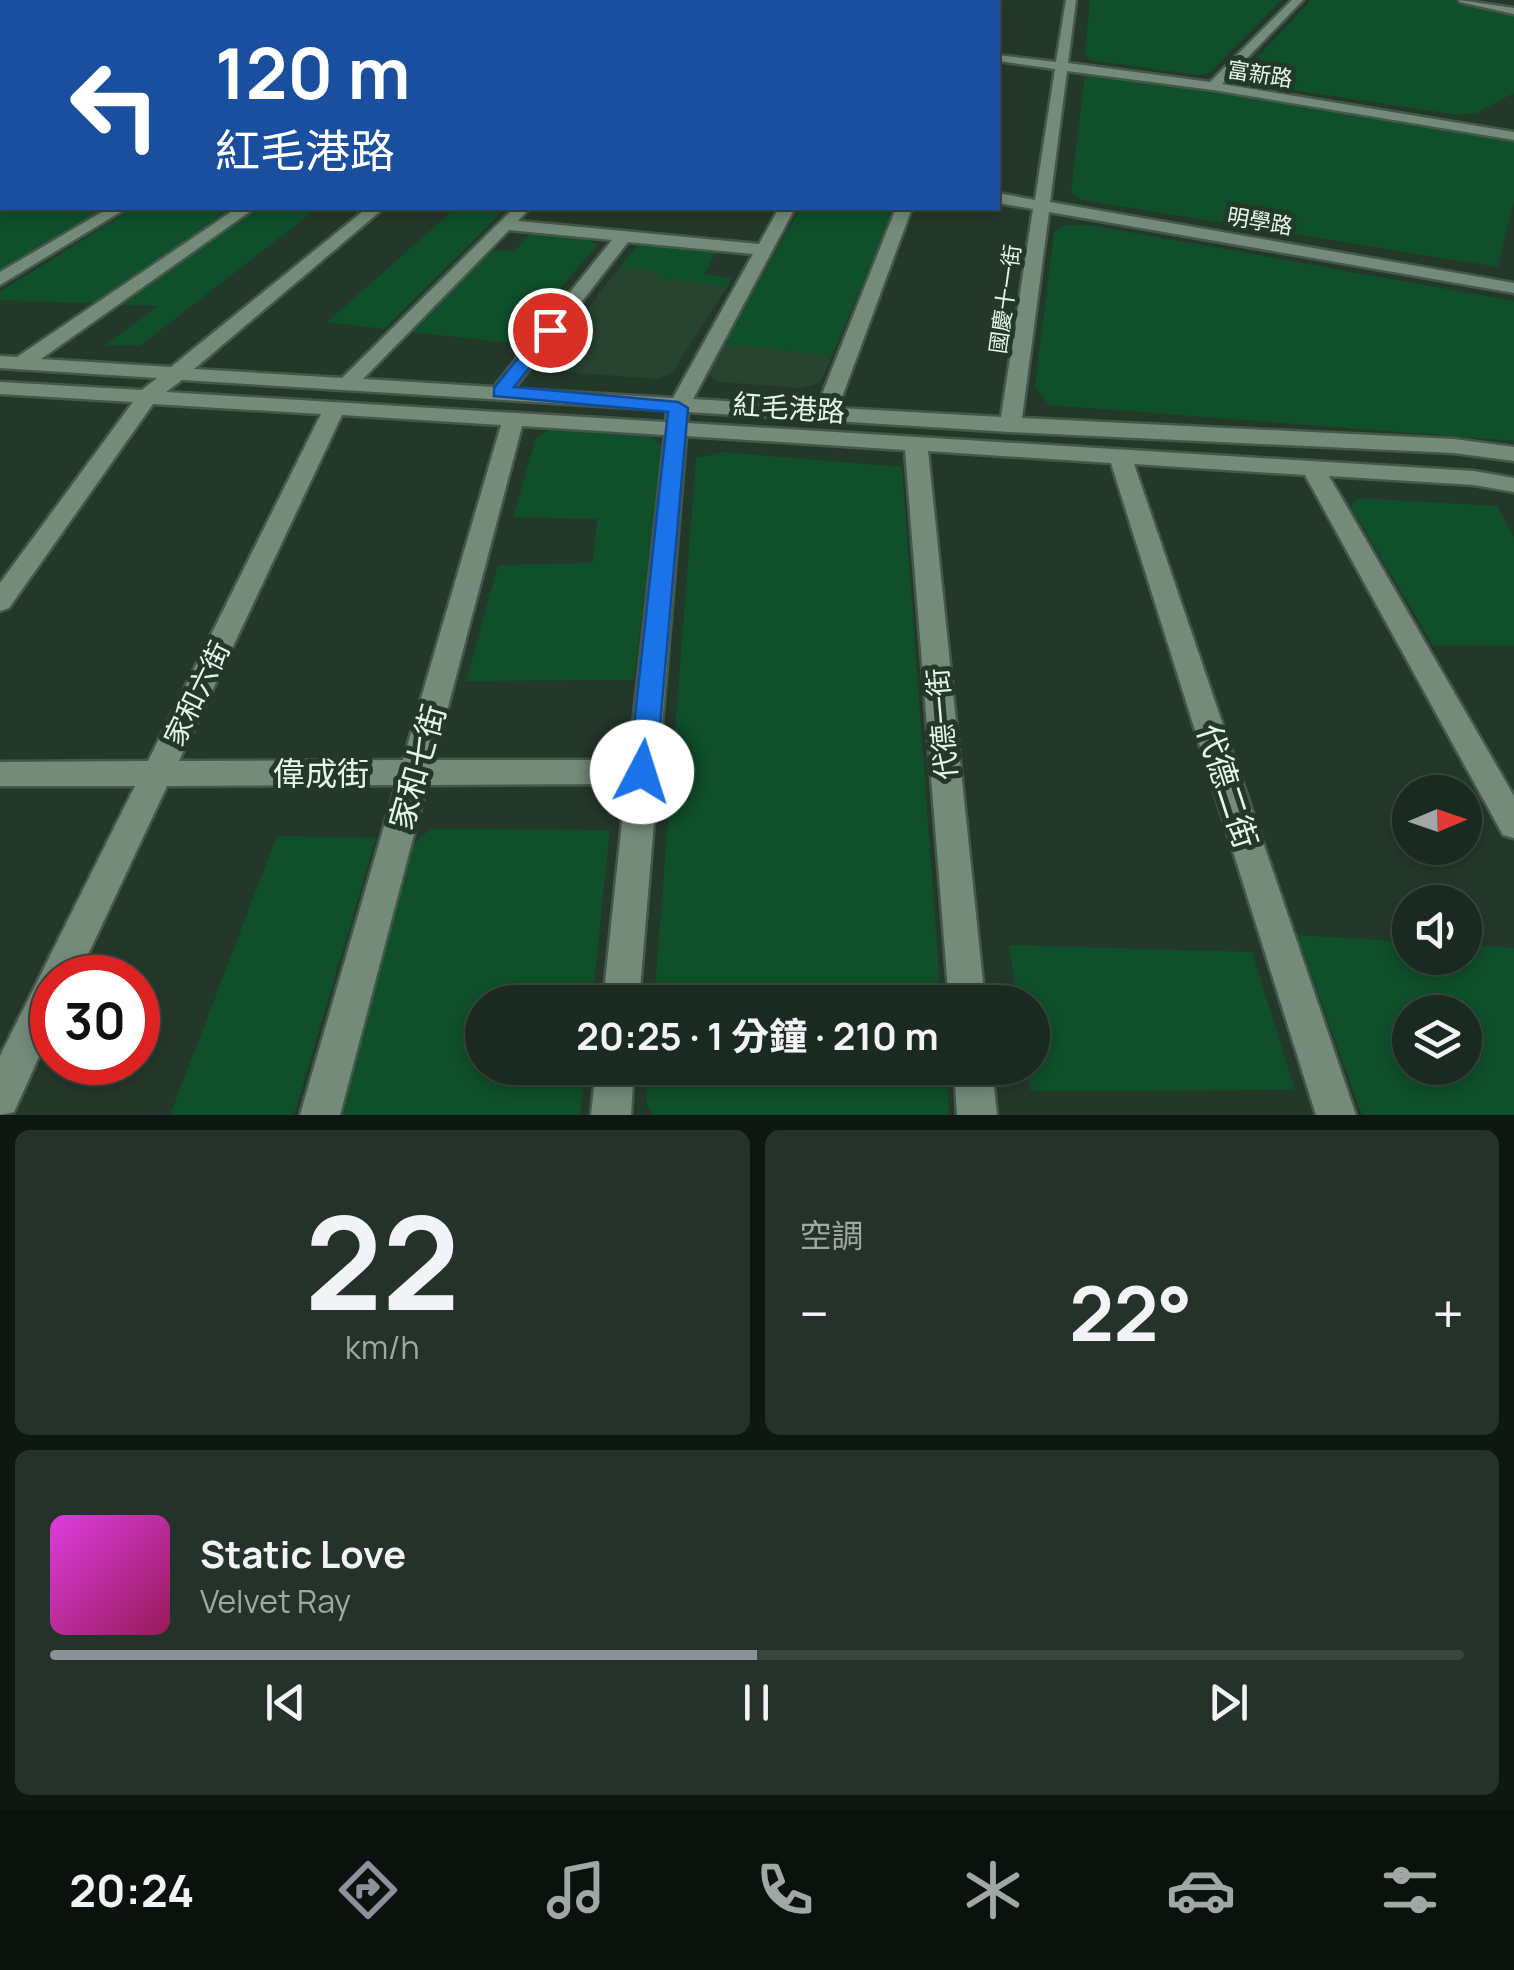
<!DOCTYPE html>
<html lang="zh-TW">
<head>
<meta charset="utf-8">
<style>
  :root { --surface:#1b2a20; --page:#243229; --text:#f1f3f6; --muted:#a0a7a5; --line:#39463e; --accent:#8c9099 }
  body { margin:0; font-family:Manrope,"Noto Sans TC",sans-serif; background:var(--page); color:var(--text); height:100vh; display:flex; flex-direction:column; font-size:38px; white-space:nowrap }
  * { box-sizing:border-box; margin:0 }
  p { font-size:32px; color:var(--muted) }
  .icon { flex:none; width:55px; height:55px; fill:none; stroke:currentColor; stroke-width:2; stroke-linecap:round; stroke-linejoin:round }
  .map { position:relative; height:1115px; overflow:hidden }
  .panel { display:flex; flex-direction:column; gap:15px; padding:15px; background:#0f1712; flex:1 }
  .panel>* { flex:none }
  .top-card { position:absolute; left:0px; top:0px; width:1000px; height:210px; box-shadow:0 5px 15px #0003,0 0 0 2px var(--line); background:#1a4fa0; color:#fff; overflow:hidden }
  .needle { width:65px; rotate:88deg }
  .buttons { position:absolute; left:1392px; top:775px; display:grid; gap:20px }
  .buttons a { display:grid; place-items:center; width:90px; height:90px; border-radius:50%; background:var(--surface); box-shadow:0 5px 15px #0003,0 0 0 2px var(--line); font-size:50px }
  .speed { position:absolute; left:30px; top:955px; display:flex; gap:20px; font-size:50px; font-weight:700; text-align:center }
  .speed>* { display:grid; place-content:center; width:130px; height:130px; border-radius:50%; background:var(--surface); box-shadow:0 5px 15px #0003,0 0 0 2px var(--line); line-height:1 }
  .speed .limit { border:15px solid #d22; background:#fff; color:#111 }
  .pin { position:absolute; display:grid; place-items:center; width:85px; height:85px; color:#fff; margin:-42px; border:5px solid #fff; border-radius:50%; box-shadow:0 2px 10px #0007 }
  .me { position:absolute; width:110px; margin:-55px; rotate:5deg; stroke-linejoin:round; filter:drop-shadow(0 0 8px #0008) }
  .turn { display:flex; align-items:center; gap:35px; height:210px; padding:0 50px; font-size:45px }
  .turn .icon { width:130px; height:130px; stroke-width:2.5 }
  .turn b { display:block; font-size:70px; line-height:85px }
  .big { font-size:75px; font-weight:700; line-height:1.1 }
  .panel .tile { flex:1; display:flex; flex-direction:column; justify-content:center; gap:15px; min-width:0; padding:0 35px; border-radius:15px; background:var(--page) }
  .panel .dial { align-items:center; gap:0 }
  .dial b { font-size:130px; line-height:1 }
  .song { display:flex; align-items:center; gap:30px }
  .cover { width:120px; height:120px; border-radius:15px; background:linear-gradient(135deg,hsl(300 70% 55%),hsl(330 70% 35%)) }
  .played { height:10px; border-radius:5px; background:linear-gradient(90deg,var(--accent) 50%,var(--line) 50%) }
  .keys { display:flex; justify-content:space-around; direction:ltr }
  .heat { display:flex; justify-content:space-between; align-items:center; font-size:55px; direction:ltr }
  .panel .tiles { flex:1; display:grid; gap:15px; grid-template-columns:1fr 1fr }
  .tile:last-child { grid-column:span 2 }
  .trip { position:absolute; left:465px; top:985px; width:585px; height:100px; border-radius:50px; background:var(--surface); box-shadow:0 5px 15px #0003,0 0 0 2px var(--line); font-weight:700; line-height:100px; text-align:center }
  .tab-bar { display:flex; height:160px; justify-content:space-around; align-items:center; background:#0b110d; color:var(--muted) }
  .tab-bar .icon { width:70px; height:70px }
  .tab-bar .current { color:var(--accent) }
  .tab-bar b { font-size:45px; color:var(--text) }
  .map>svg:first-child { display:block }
  .built { fill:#284330 }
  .green { fill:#0f4f2a; fill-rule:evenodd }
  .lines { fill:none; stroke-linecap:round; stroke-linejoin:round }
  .lane-casing { stroke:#45564a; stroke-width:4 }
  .street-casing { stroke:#45564a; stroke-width:5 }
  .lane { fill:#748b7a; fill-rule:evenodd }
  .street { fill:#748b7a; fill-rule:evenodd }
  .route { fill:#1a73e8; stroke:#114b97; stroke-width:2.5 }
  .labels { text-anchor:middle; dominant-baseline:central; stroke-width:10; stroke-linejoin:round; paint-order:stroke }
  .far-street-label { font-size:22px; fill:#e7f4ea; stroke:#24382a }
  .street-label { font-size:28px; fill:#e7f4ea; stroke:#24382a }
  .near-street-label { font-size:32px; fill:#e7f4ea; stroke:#24382a }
</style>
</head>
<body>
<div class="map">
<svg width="1514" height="1115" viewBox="0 0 1514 1115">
  <rect width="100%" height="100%" fill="#24382a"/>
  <g class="built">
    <polygon points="620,267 659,272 656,278 727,287 671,374 657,379 553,371 545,365"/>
    <polygon points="724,344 832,356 820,383 801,388 718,382 708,374"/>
  </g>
  <g class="green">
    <polygon points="1090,0 1281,0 1209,73 1197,75 1090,60 1085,54"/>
    <polygon points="1311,0 1455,0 1514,13 1514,93 1476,113 1459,115 1246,83 1240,76"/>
    <polygon points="1099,72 1514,140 1514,201 1498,267 1082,200 1071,193 1085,73"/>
    <polygon points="5,208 104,208 0,270 0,210"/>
    <polygon points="133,208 318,208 140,346 106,345 158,306 0,300 0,292"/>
    <polygon points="456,208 502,212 384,329 327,322"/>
    <polygon points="800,208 895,208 832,356 724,344"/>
    <polygon points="1066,225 1096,226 1514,301 1514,441 1049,405 1035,387 1054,232"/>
    <polygon points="532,232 590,240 598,245 512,343 411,332 488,249 514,252"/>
    <polygon points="649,241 717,251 704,274 732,278 727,287 655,278 658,272 620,267 638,245"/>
    <polygon points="552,428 649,434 662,446 634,680 466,681 498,565 593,563 597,519 513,517 536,438"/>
    <polygon points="724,452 902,467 941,1002 654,1002 696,458"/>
    <polygon points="1359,498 1497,506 1514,537 1514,646 1433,645 1350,506"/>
    <polygon points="430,829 610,830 592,1002 482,1002 482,1068 585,1068 580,1115 340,1115 414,844"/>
    <polygon points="277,836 376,838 294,1115 170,1115"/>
    <path d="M1297,935L1410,942V958H1465V945L1514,948V1115H1362ZM1410,1012H1465V1068H1410Z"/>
    <polygon points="1009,945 1252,952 1295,1090 1031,1091 1027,1068 1032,1068 1032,1002 1017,1002"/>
    <polygon points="649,1068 946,1068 949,1115 654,1115 646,1104"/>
  </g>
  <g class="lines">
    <g class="lane-casing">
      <g id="lane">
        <rect x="0" y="4" width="2" height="4"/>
        <rect x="0" y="23" width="2" height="4"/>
      </g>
    </g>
    <g class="street-casing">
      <g id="street">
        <polygon points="264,0 306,0 307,2 267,2"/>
        <path d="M1066,0H1076L1068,63L1210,82L1292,0H1303L1222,84L1514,132V140L1213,90L1067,71L1050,202L1514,283V293L1049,212L1022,418L1454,439L1514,447V461L1454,453L1010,432L688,412L687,423L1474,471L1514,478V492L1474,485L1329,476L1514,796V838L1503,835L1305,475L1134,464L1356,1115H1316L1111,463L928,451L985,1002H949L905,450L686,436L639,1002H603L626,784L427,785L340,1115H300L396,785L167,786L77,978H52V1028L14,1112L0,1115V1056L135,786H0V762L148,761L321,414L153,404L9,608L0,611V583L133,402L0,394V382L142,390L157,378L0,368V356L17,357L237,208H255L41,359L171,367L367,208H384L194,369L342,378L514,208H530L518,221L759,244L779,208H795L693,399L817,407L896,208H912L838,408L1001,417L1033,209L998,203V193L1035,200L1055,69L998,61V55L1056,62ZM509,230L612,240L494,387L363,379ZM628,242L753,254L673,398L514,389ZM182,380L667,410L666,422L166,392ZM342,415L501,425L403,760L179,761ZM522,426L665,435L629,760H434Z"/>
        <polygon points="1459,0 1514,8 1514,14 1460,2"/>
        <polygon points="2,69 2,77 0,78 0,70"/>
        <polygon points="2,194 2,204 0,205 0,195"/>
        <polygon points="109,208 127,208 0,285 0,272"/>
        <polygon points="596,1068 634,1068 631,1115 591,1115"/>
        <polygon points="954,1068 992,1068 997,1115 957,1115"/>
      </g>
    </g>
    <use href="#lane" class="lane"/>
    <use href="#street" class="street"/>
  </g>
  <polygon class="route" points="550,325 559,330 514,387 678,402 688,408 656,772 652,780 642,783 633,780 629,772 668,412 494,396 494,388 544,326"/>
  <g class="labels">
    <g class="far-street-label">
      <text transform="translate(1260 74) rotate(9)">富新路</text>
      <text transform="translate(1260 221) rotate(10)">明學路</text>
      <text transform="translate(1005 299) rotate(-82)">國慶十一街</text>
    </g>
    <g class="street-label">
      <text transform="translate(789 407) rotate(4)">紅毛港路</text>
      <text transform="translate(196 693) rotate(-64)">家和六街</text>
      <text transform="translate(941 724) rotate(-95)">代德一街</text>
    </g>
    <g class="near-street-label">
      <text transform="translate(417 767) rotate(-74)">家和七街</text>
      <text x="321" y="773">偉成街</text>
      <text transform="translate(1228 786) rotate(72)">代德二街</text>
    </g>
  </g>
</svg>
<div class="buttons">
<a><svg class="needle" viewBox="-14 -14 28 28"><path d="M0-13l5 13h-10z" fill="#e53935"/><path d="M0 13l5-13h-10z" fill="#a0a7a5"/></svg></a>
<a><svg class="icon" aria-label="sound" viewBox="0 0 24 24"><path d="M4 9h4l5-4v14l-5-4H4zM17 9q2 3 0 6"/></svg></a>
<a><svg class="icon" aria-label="layers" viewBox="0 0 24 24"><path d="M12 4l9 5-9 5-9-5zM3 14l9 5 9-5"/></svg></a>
</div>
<div class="speed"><div class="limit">30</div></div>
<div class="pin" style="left:550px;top:330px;background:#d93025"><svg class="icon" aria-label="arrive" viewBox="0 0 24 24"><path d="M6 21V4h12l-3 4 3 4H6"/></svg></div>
<svg class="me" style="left:642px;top:772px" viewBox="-20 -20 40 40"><circle r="19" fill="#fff"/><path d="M0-13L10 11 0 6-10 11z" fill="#1a73e8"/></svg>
<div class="trip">20:25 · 1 分鐘 · 210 m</div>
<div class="top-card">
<div class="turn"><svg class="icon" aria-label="left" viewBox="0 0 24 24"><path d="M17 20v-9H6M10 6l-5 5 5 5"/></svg><div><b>120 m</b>紅毛港路</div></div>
</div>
</div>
<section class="panel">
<div class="tiles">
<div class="tile dial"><b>22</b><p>km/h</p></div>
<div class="tile"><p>空調</p>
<div class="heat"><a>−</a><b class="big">22°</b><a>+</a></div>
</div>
<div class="tile">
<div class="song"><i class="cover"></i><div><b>Static Love</b><p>Velvet Ray</p></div></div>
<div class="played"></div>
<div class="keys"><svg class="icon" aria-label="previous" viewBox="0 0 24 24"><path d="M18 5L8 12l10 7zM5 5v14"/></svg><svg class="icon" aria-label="pause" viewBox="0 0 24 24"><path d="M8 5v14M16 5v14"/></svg><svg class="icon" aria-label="next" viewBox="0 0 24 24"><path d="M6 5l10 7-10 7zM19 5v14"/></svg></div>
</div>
</div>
</section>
<nav class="tab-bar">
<b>20:24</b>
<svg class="icon current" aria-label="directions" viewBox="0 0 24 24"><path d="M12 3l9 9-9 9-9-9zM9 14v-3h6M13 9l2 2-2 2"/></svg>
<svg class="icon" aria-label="music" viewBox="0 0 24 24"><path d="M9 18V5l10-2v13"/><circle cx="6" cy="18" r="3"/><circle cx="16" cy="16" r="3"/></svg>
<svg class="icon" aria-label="phone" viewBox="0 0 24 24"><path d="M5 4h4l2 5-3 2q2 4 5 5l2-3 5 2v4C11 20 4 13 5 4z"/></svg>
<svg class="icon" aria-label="climate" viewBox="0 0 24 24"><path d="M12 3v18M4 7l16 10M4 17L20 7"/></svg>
<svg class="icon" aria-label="car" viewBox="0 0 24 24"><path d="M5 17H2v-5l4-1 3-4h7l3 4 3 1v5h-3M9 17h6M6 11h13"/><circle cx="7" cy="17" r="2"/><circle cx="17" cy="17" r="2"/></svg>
<svg class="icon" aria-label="filters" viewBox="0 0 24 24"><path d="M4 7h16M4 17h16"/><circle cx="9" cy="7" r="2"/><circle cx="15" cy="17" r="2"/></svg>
</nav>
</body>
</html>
